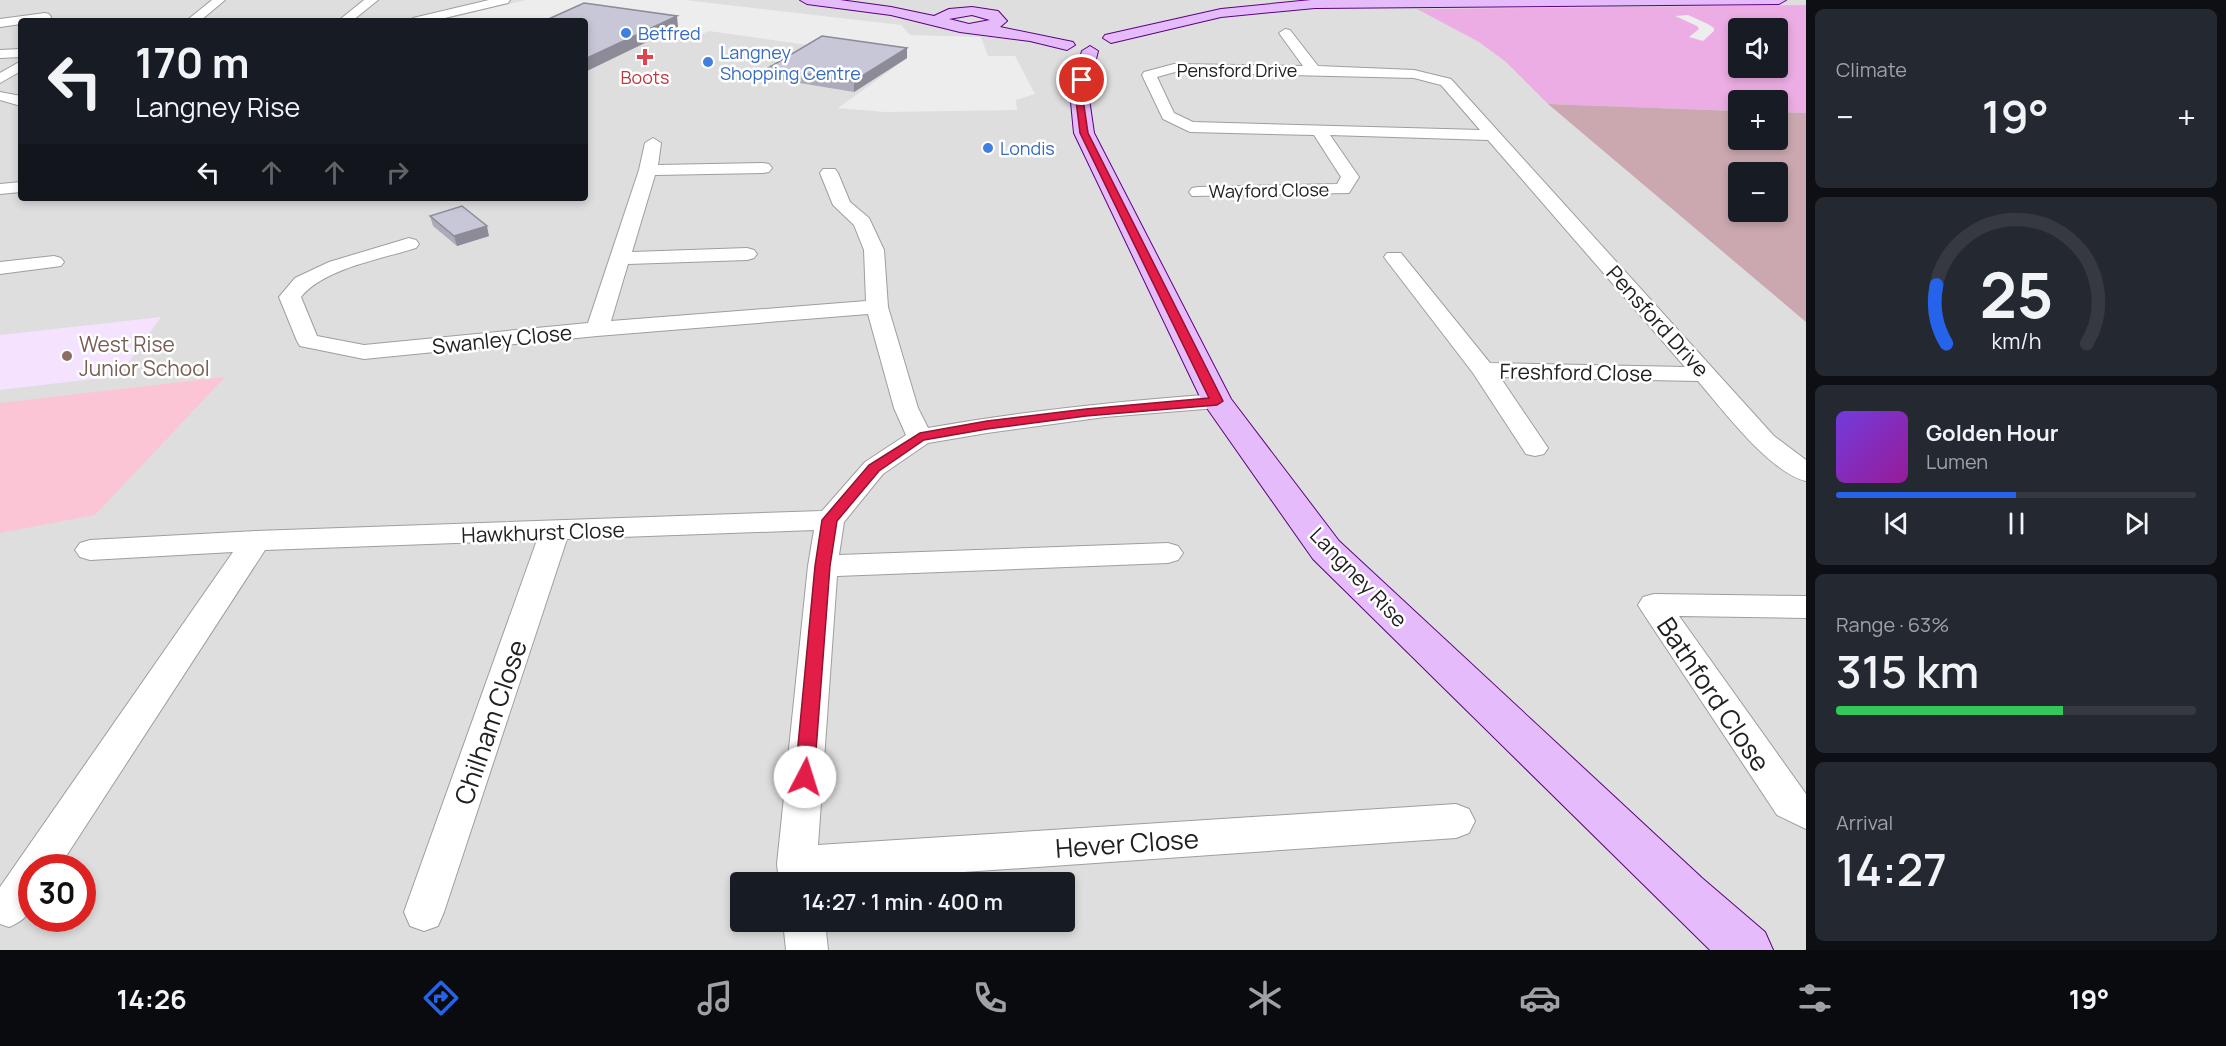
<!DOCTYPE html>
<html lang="en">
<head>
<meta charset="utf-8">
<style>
  :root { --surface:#171b24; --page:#242831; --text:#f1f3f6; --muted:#9ea1a6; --line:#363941; --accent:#2563eb }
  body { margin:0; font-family:Manrope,sans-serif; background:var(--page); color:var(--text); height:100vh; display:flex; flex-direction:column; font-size:22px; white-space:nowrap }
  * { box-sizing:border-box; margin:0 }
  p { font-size:20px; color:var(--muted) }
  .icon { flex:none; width:33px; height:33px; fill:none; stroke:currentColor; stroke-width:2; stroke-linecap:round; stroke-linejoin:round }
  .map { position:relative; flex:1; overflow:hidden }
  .side { display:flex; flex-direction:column; gap:9px; padding:9px; background:#0d0f14; width:420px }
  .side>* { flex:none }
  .top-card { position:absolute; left:18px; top:18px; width:570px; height:183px; border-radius:6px; box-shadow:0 3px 9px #0003; background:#171b24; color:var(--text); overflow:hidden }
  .fabs { position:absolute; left:1728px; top:18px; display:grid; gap:12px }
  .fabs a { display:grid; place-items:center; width:60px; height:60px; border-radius:6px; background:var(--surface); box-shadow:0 3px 9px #0003; font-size:30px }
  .speed { position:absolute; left:18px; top:854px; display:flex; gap:12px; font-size:30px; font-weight:700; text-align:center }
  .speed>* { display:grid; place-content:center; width:78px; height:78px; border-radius:50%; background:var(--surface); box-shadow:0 3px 9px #0003; line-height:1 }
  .speed .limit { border:9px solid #d22; background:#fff; color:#111 }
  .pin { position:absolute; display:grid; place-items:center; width:51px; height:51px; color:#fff; margin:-26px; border:3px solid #fff; border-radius:50%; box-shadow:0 2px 6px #0007 }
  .me { position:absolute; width:66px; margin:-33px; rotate:5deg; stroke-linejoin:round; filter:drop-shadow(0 0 4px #0008) }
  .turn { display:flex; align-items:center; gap:21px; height:126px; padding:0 18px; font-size:27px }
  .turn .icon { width:78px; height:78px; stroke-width:2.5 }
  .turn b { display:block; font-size:42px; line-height:51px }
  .lanes { display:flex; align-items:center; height:57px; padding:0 18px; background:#0003; justify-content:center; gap:30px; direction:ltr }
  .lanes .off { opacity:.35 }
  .big { font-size:45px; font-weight:600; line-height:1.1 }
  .side .tile { flex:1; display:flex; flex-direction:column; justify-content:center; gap:9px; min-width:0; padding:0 21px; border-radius:9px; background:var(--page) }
  .side .dial { align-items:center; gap:0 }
  .dial svg { height:156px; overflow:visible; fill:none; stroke:var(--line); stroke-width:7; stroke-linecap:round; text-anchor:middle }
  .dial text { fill:var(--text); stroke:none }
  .song { display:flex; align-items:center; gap:18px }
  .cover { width:72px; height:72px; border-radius:9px; background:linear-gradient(135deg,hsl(260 70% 55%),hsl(300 70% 35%)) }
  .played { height:6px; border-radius:3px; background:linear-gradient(90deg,var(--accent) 50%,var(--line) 50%) }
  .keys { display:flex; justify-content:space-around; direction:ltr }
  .heat { display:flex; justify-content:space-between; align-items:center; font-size:33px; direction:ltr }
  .charge { height:9px; border-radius:4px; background:linear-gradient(90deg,#34c759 63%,var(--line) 0) }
  .trip { position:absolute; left:730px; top:872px; width:345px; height:60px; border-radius:6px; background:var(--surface); box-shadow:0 3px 9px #0003; font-weight:600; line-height:60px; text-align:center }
  .tabs { display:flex; height:96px; justify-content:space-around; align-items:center; background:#090b0e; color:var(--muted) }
  .tabs .icon { width:42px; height:42px }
  .tabs .current { color:var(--accent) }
  .tabs b { font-size:27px; color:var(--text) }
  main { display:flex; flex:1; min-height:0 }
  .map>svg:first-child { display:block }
  .residential { fill:#dededf; fill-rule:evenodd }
  .education { fill:#f4e2ff }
  .grass { fill:#ecade4; fill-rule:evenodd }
  .cemetery { fill:#cba8b0; fill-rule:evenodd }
  .park { fill:#fbc5d5 }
  .parking { fill:#ededed }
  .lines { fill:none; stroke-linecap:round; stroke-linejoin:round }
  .street-casing { stroke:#9e9e9e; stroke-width:2 }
  .secondary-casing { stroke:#5b037d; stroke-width:2 }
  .street { fill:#fff; fill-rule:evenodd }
  .secondary { fill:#e6bbfb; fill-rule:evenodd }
  .wall { fill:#acabba }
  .shaded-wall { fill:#8c8b97 }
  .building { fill:#c8c7d8; stroke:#8c8b97; stroke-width:1.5 }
  .route { fill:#e11d48; stroke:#92132f; stroke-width:1.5 }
  .shop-dot { fill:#3f7fe0; stroke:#fff; stroke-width:2 }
  .health-dot { fill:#e0444e; stroke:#fff; stroke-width:2 }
  .education-dot { fill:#8d6e63; stroke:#fff; stroke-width:2 }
  .labels { text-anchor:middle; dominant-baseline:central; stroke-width:5; stroke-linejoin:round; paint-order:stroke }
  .far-shop-label { font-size:18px; fill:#366cbe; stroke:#fff; text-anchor:start }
  .far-street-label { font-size:18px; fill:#212121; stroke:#fff }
  .far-health-label { font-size:18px; fill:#be3a42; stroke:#fff }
  .street-label { font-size:21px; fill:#212121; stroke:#fff }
  .education-label { font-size:21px; fill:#785e54; stroke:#fff; text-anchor:start }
  .near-street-label { font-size:26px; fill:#212121; stroke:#fff }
</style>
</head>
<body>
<main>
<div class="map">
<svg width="1806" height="950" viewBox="0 0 1806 950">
  <rect width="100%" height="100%" fill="#eae7f1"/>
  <path class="residential" d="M0,0H1806V950H0ZM21,21H585V198H21ZM1738,28H1778V68H1738ZM1738,100H1778V140H1738ZM1738,172H1778V212H1738ZM32,867H82V918H32ZM741,882H1065V921H741Z"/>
  <polygon class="education" points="161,317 119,376 0,390 0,335"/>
  <path class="grass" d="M1806,5V113L1778,112V100H1738V111L1548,104L1506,62L1479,42L1417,9ZM1738,28H1778V68H1738Z"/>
  <path class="cemetery" d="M1548,104L1738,111V140H1778V112L1806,113V322ZM1738,172H1778V212H1738Z"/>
  <polygon class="park" points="225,377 95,515 0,533 0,403"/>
  <g class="parking">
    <polygon points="526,0 685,0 901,25 910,35 981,37 988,56 1015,56 1035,94 1016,100 1017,110 885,112 838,108 906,59 709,31 702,34 617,22 620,20 439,21"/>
    <polygon points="1688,15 1708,24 1714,28 1714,31 1703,41 1689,37 1699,29 1697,26 1675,16"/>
  </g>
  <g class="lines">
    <g class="street-casing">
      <g id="street">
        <polygon points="212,0 225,0 200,21 186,21"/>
        <polygon points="364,0 378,0 352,21 338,21"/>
        <polygon points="489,0 510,0 508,3 432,21 411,21 413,18"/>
        <polygon points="45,13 49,14 51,17 49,20 21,21 21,24 0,27 0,19"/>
        <path d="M1285,29L1290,30L1318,66L1414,70L1451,79L1774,436L1806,460V481C1769,472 1723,410 1698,381L1500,377L1548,448L1544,454L1535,456L1526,454L1473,373L1387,261L1384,257L1387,253H1401L1490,363L1685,367L1488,140L1330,135L1359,177L1349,193L1192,196L1189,192L1192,188L1198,187L1337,184L1341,177L1314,135L1190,132L1163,119L1142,75L1144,72L1174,64L1303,66L1279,33ZM1175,72L1414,78L1441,85L1480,130L1193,122L1174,113L1157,77Z"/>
        <polygon points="21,49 21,57 0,58 0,50"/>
        <polygon points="21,61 21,71 0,83 0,73"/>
        <polygon points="0,92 21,96 21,106 0,100"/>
        <path d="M653,138L661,143L658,165L763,163L769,164L772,168L769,172L763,173L655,175L632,252L747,248L754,250L757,254L754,258L747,260L628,264L611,321L866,301L864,250L854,225L833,205L820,173L823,169H835L838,173L850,202L869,218L884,250L888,307L918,408L928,428C1024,411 1120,401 1217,394L1226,396L1229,401L1226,406L1217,408L1105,417L987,433L928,443L883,474L844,522L839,555L1168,543L1178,546L1183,553L1178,560L1168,563L837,576L818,845L1456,804L1469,809L1475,821L1469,833L1456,838L819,882H779L777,864L808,566L814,530L567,539L444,912L438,926L424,931L410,926L404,912L537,540L265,550L59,867H32C32,895 40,915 9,927L0,924V887L233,552L90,560L80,557L75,550L80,543L90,540L256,531L822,511L865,462L906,435L894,408L868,314L597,336L364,359L300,346L297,341L279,297L295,278L329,262L409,238L416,240L419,244L416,248C381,259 323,269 301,297L317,336L364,345L588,323L639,170L645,143Z"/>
        <polygon points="21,182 21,192 0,194 0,184"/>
        <polygon points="54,256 61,258 64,262 61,266 0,274 0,262"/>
        <polygon points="1654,594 1806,596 1806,618 1679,616 1806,794 1806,829 1777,815 1643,613 1638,605 1643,597"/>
        <polygon points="783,921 825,921 828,950 786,950"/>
      </g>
    </g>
    <g class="secondary-casing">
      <g id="secondary">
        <path d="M800,0H840L891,7L934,16L949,9L972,7L998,11L1007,21L1000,27L1073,42L1075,45L1067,50L1030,41L960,32L891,15L807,4ZM972,15L990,20L969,24L949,19Z"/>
        <polygon points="1311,0 1786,0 1779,4 1315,8 1221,17 1111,43 1103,38 1105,35 1221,9"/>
        <polygon points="1090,46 1098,51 1088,92 1094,133 1231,399 1339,541 1702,878 1765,932 1773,950 1710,950 1313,559 1202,401 1074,133 1070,92 1082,51"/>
      </g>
    </g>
    <use href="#street" class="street"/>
    <use href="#secondary" class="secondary"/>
  </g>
  <g class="wall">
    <polygon points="907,58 854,92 769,78 768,68"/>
    <polygon points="430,216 489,236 457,246 433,226"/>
  </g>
  <g class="shaded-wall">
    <polygon points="677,16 678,27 585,72 585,59"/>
    <polygon points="907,48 907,58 854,92 854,81"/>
    <polygon points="487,226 489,236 457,246 454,236"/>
  </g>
  <g class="building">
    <polygon points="584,3 677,16 585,59 585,21 544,21"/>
    <polygon points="822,36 907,48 854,81 768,68"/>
    <polygon points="462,206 487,226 454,236 430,216"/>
  </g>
  <polygon class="route" points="1082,78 1085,80 1082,92 1088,133 1223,401 1217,405 1086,416 987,429 924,440 879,471 837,521 830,566 814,777 811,783 805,785 798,783 795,777 815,566 822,520 869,465 920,433 987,421 1086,409 1209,398 1080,133 1075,92 1078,80"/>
  <g class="shop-dot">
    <circle cx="626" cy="33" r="6"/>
    <circle cx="708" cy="62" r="6"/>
    <circle cx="988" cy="148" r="6"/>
  </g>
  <path class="health-dot" d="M642 48h6v6h6v6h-6v6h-6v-6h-6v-6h6z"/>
  <circle class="education-dot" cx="67" cy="356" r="6"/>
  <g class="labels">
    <g class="far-shop-label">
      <text x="638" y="33">Betfred</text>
      <text x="720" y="52">Langney<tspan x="720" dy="21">Shopping Centre</tspan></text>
      <text x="1000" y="148">Londis</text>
    </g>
    <g class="far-street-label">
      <text x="1237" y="70">Pensford Drive</text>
      <text transform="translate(1269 190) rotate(-1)">Wayford Close</text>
    </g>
    <g class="far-health-label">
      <text x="645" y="77">Boots</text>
    </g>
    <g class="street-label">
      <text transform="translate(1658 321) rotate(48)">Pensford Drive</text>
      <text transform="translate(502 339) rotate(-6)">Swanley Close</text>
      <text transform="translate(1576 372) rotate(1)">Freshford Close</text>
      <text transform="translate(543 532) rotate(-2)">Hawkhurst Close</text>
      <text transform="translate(1359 577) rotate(46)">Langney Rise</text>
    </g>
    <g class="education-label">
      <text x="79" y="344">West Rise<tspan x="79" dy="24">Junior School</tspan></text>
    </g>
    <g class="near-street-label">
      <text transform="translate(1714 694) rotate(56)">Bathford Close</text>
      <text transform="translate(490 722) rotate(-71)">Chilham Close</text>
      <text transform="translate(1127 843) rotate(-4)">Hever Close</text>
    </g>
  </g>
</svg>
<div class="fabs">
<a><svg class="icon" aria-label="sound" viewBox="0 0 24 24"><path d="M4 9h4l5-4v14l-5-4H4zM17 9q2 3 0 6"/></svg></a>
<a>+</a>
<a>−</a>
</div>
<div class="speed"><div class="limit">30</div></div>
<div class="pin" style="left:1082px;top:80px;background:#d93025"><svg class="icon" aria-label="arrive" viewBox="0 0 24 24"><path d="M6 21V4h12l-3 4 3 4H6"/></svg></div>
<svg class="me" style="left:805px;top:777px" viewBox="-20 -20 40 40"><circle r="19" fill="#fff"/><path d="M0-13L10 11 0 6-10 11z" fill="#e11d48"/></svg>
<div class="trip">14:27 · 1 min · 400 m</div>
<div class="top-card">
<div class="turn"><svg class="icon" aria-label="left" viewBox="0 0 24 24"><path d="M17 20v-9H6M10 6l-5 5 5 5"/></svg><div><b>170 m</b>Langney Rise</div></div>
<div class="lanes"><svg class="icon" aria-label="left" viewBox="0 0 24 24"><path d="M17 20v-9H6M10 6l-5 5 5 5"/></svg><svg class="icon off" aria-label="ahead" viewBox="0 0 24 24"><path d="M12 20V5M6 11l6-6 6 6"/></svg><svg class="icon off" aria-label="ahead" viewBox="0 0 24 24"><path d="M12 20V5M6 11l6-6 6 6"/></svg><svg class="icon off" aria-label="right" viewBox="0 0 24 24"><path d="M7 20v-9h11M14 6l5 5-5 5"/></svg></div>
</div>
</div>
<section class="side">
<div class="tile"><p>Climate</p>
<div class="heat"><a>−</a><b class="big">19°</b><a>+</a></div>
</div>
<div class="tile dial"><svg viewBox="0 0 100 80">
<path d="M14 69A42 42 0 1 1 86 69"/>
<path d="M14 69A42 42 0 0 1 9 39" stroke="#2563eb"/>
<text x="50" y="56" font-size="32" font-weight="700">25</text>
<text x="50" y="72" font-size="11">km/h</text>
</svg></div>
<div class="tile">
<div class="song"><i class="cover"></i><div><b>Golden Hour</b><p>Lumen</p></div></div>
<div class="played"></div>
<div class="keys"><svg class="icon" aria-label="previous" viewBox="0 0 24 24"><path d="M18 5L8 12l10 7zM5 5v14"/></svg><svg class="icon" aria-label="pause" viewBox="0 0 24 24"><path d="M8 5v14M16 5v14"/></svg><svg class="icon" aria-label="next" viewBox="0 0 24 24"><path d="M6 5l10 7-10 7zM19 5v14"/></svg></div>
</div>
<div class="tile"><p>Range · 63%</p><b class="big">315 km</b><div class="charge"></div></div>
<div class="tile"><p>Arrival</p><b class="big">14:27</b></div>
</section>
</main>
<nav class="tabs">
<b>14:26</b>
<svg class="icon current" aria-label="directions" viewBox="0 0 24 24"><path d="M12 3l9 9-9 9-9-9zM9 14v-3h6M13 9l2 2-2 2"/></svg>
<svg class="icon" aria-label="music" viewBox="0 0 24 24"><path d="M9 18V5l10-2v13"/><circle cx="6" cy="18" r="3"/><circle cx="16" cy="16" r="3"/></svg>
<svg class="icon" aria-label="phone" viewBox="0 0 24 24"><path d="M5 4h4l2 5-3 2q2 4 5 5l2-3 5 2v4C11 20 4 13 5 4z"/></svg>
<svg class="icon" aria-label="climate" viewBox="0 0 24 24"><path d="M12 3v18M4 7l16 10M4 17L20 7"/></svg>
<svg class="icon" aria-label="car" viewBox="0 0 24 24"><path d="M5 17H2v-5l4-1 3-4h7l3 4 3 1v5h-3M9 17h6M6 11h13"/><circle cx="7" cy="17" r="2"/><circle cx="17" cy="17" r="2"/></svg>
<svg class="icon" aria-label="filters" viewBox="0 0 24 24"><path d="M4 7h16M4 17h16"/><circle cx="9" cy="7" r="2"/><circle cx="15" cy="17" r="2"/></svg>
<b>19°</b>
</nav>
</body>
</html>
